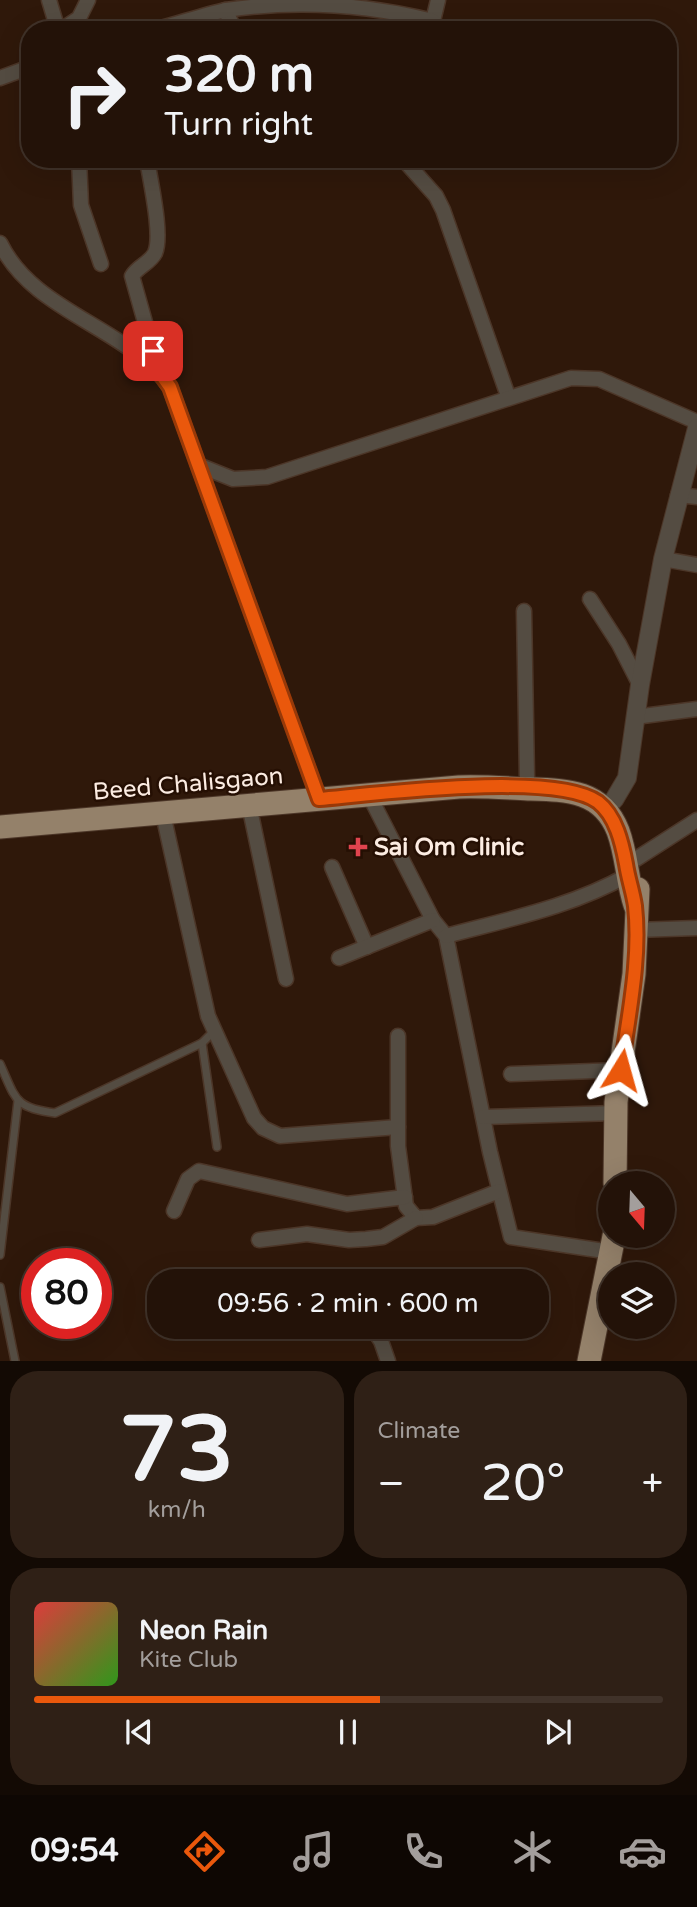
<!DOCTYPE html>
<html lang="en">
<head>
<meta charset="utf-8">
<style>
  :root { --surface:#231208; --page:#2f2016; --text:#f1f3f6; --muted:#a39e9c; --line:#403229; --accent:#ea580c }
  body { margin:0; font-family:"Varela Round",sans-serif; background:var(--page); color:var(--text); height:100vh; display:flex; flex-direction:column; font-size:26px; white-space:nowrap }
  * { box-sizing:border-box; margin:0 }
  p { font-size:23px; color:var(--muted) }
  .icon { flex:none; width:38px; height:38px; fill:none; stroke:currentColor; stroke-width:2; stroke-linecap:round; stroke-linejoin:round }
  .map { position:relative; height:1361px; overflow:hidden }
  .panel { display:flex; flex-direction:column; gap:10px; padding:10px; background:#130a04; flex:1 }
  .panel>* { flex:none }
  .banner { position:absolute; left:21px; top:21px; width:656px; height:147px; border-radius:28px; box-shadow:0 7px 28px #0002,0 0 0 2px var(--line); background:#231208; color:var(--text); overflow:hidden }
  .needle { width:46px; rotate:161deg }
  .buttons { position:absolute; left:598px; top:1171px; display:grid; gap:14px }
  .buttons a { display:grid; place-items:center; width:77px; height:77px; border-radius:50%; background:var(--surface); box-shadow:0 7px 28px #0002,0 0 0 2px var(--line); font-size:35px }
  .speed { position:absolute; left:21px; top:1248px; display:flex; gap:14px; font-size:35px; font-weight:700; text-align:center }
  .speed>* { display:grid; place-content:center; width:91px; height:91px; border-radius:50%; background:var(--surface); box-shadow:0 7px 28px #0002,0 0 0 2px var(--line); line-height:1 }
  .speed .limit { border:10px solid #d22; background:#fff; color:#111 }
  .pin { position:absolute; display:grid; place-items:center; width:60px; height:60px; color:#fff; margin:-30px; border-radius:14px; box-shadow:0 4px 10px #0006 }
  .me { position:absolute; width:77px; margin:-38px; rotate:8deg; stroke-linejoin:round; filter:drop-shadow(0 0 5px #0008) }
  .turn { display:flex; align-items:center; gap:24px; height:147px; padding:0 28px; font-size:32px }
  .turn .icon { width:91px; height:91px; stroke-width:2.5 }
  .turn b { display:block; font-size:49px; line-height:60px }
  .big { font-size:52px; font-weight:600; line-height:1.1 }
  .panel .card { flex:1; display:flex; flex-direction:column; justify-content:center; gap:10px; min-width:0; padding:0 24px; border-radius:28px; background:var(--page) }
  .panel .dial { align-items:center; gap:0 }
  .dial b { font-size:91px; line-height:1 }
  .song { display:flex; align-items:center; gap:21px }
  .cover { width:84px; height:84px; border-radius:10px; background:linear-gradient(135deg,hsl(0 70% 55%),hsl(110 70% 35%)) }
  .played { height:7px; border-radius:4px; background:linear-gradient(90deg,var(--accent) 55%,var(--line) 55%) }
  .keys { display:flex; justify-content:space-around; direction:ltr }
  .heat { display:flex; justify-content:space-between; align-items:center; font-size:38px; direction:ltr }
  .panel .tiles { flex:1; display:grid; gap:10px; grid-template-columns:1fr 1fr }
  .card:last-child { grid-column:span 2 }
  .trip { position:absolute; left:147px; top:1269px; width:402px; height:70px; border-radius:28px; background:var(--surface); box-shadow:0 7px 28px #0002,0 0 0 2px var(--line); font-weight:600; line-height:70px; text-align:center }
  .tabs { display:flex; height:112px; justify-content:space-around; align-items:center; background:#0e0703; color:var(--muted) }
  .tabs .icon { width:49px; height:49px }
  .tabs .selected { color:var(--accent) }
  .tabs b { font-size:32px; color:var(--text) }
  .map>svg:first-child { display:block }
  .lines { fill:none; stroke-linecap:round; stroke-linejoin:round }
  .service-casing { stroke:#4c3628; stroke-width:10 }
  .minor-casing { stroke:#4c3628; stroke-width:17 }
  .tertiary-casing { stroke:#4c3628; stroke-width:20 }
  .trunk-casing { stroke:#4c3628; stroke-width:25 }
  .service { stroke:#544c42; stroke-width:7 }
  .minor { stroke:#544c42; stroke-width:14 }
  .tertiary { stroke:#544c42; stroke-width:18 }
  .trunk { stroke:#94816a; stroke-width:23 }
  .route-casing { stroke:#983908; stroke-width:18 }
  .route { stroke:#ea580c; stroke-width:12 }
  .health-dot { fill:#e0444e; stroke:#250f03; stroke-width:2.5 }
  .labels { text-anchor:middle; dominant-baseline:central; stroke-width:5; stroke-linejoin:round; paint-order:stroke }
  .street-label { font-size:24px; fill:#fcece2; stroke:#250f03 }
  .poi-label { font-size:24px; font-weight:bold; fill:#fcece2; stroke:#250f03; text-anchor:start }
</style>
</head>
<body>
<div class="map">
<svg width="697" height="1361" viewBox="0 0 697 1361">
  <rect width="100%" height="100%" fill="#2f180a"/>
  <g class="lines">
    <g class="service-casing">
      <g id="service">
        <polyline points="202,1043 217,1147"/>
        <path d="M0,1064C16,1099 14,1108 55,1113L202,1043L214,1031"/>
        <polyline points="0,1255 18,1101"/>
        <polyline points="0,1287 15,1361"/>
      </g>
    </g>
    <g class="minor-casing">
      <g id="minor">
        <polyline points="49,0 58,30"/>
        <polyline points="225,10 235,30"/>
        <polyline points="431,29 438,0"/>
        <polyline points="61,30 79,18 88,0"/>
        <path d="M153,30C178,24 202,15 226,10C295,0 365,4 433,21"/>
        <polyline points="0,78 30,67"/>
        <polyline points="79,159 81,205 101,264"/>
        <path d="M147,159C150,180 163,235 155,253C150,263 138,266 132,276L159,372"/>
        <polyline points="403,159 436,196 443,210 508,396"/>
        <path d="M0,243C34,313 126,326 170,387L319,799"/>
        <polyline points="198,465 233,479 267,477 571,378 599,379 697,422"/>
        <polyline points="678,495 697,497"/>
        <polyline points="663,559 697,565"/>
        <polyline points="590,599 619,644 640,685"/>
        <polyline points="524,611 527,778"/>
        <polyline points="635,717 697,709"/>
        <polyline points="369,795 433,920 446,936 490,1152 511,1237 611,1252"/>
        <polyline points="249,805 286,979"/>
        <polyline points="163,814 208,1016 254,1118 263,1128 280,1136 398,1127"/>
        <polyline points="636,859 697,820"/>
        <polyline points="332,867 367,947"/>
        <polyline points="635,930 697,928"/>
        <path d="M446,936C509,919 571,907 628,875"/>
        <polyline points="339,958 433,920"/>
        <polyline points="398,1036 398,1146 406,1206 416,1218 433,1217 499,1191"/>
        <polyline points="511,1074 621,1070"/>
        <polyline points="483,1117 616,1113"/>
        <polyline points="174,1211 188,1179 199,1171 347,1204 405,1197"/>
        <polyline points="259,1240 307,1234 349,1240 366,1239 383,1237 416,1218"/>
        <polyline points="371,1326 381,1341 388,1361"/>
      </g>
    </g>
    <g class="tertiary-casing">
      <polyline id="tertiary" points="614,800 627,778 640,685 663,559 697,428"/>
    </g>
    <g class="trunk-casing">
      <g id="trunk">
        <path d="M0,827L459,787C483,786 505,788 528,789C567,790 602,790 618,831C627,855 627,881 635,905"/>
        <polyline points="615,1183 616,1102 634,974 638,889"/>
        <polyline points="589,1361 614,1236"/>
      </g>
    </g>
    <use href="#service" class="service"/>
    <use href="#minor" class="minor"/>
    <use href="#tertiary" class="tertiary"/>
    <use href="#trunk" class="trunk"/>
  </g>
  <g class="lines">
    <g class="route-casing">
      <path id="route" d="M153,351L160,373L170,387L319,799C376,794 555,771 598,802C616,816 622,843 626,864C628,878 633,892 635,906C641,959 628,1017 621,1070"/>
    </g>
    <use href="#route" class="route"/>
  </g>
  <path class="health-dot" d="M354.5 836.5h7v7h7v7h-7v7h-7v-7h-7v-7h7z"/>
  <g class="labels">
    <g class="street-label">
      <text transform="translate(188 784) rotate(-5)">Beed Chalisgaon</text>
    </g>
    <g class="poi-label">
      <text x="374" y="847">Sai Om Clinic</text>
    </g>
  </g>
</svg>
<div class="buttons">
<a><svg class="needle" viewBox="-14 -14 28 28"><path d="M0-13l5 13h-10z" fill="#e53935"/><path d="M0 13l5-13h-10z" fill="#a39e9c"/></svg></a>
<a><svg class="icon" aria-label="layers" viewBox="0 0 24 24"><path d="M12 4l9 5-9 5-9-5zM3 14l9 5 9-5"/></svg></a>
</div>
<div class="speed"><div class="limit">80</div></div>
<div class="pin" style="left:153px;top:351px;background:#d93025"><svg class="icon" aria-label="arrive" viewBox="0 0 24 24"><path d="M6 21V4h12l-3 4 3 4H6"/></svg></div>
<svg class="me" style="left:621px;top:1070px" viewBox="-20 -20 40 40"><path d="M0-17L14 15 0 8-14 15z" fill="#ea580c" stroke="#fff" stroke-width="4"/></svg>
<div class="trip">09:56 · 2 min · 600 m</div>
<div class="banner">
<div class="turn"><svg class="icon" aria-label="right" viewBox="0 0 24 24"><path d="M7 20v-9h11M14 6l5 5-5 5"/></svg><div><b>320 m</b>Turn right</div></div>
</div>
</div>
<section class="panel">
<div class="tiles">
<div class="card dial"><b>73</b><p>km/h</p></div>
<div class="card"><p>Climate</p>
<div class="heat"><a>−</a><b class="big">20°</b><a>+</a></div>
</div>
<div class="card">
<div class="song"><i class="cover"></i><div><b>Neon Rain</b><p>Kite Club</p></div></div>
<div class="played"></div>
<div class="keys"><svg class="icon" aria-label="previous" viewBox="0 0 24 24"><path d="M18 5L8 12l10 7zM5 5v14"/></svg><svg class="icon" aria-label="pause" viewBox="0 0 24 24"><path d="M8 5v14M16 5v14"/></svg><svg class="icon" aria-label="next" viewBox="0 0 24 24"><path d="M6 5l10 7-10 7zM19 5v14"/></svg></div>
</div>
</div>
</section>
<nav class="tabs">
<b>09:54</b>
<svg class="icon selected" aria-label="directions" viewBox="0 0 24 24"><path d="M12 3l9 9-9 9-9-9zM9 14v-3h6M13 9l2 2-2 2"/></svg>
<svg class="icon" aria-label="music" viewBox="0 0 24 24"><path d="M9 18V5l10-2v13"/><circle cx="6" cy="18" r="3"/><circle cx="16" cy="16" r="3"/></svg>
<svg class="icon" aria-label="phone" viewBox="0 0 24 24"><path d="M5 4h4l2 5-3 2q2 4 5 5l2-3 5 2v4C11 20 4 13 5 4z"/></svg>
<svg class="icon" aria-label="climate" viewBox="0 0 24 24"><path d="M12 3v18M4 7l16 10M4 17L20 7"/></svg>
<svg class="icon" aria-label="car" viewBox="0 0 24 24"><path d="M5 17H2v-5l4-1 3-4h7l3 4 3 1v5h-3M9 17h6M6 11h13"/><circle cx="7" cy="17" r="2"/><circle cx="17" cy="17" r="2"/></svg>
</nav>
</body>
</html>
